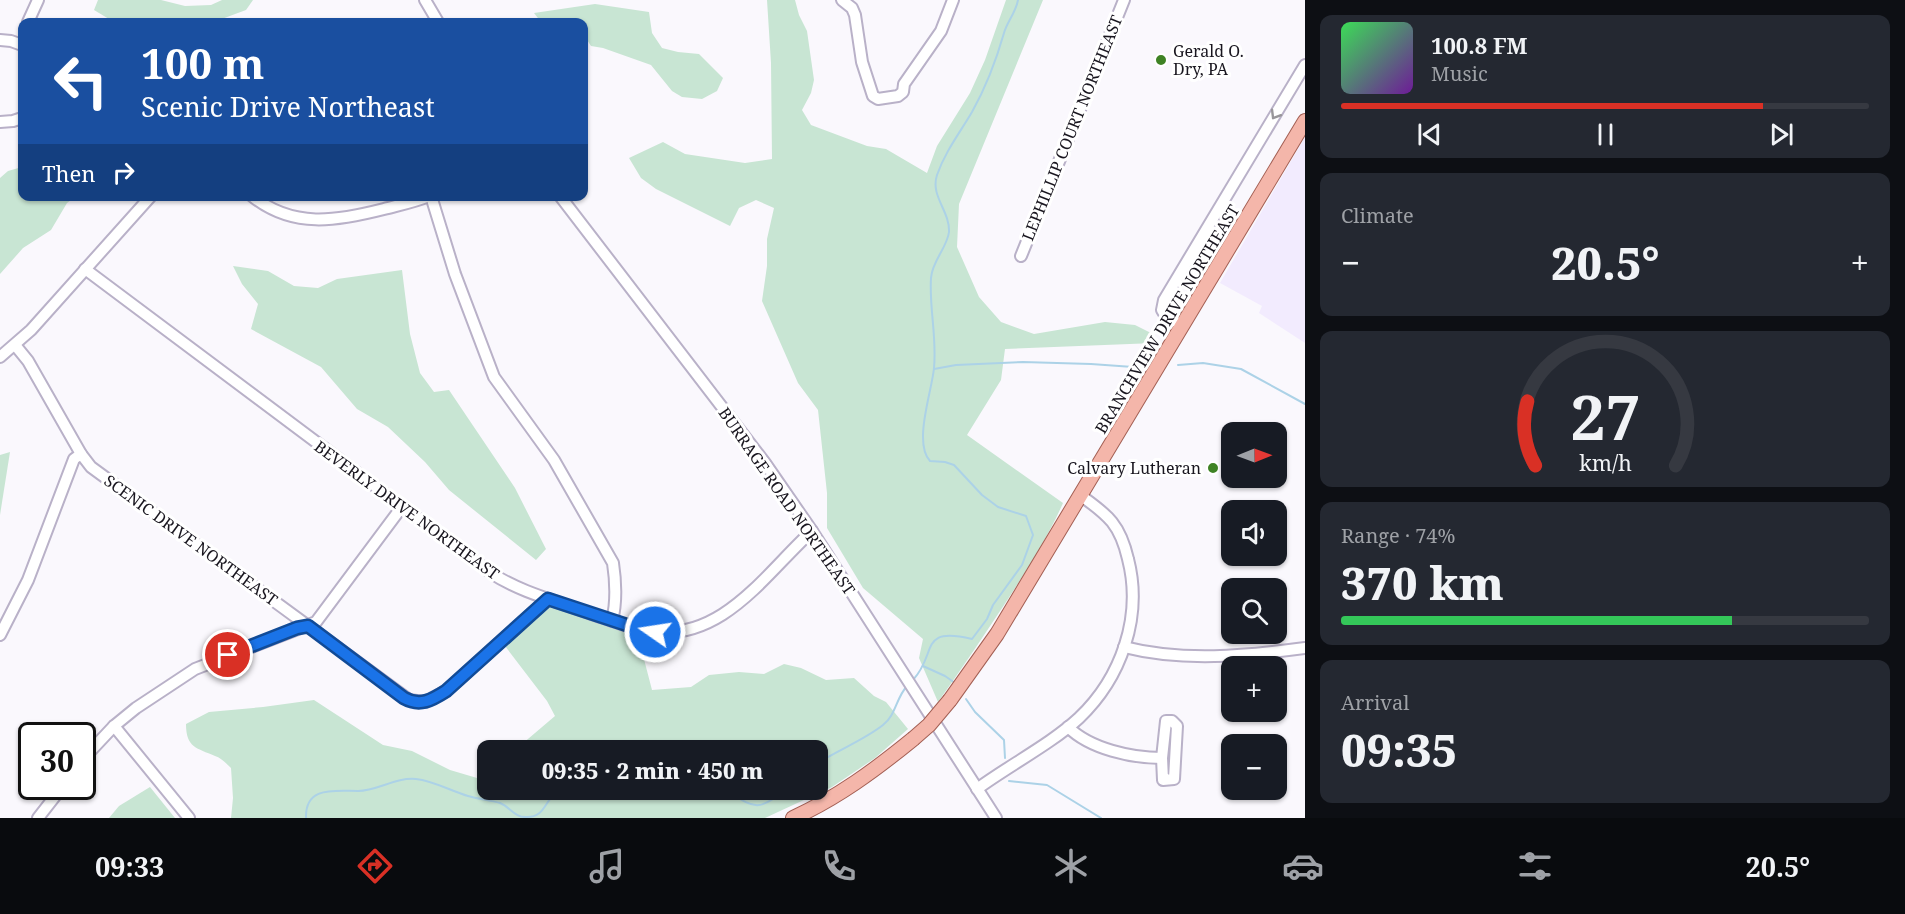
<!DOCTYPE html>
<html lang="en">
<head>
<meta charset="utf-8">
<style>
  :root { --surface:#171b24; --page:#242831; --text:#f1f3f6; --muted:#9ea1a6; --line:#363941; --accent:#d93025 }
  body { margin:0; font-family:"Noto Serif",serif; background:var(--page); color:var(--text); height:100vh; display:flex; flex-direction:column; font-size:22px; white-space:nowrap }
  * { box-sizing:border-box; margin:0 }
  p { font-size:20px; color:var(--muted) }
  .icon { flex:none; width:33px; height:33px; fill:none; stroke:currentColor; stroke-width:2; stroke-linecap:round; stroke-linejoin:round }
  .map { position:relative; flex:1; overflow:hidden }
  .details { display:flex; flex-direction:column; gap:15px; padding:15px; background:#0d0f14; width:600px }
  .details>* { flex:none }
  .top-card { position:absolute; left:18px; top:18px; width:570px; height:183px; border-radius:12px; box-shadow:0 2px 4px #0004; background:#1a4fa0; color:#fff; overflow:hidden }
  .needle { width:39px; rotate:89deg }
  .buttons { position:absolute; left:1221px; top:422px; display:grid; gap:12px }
  .buttons a { display:grid; place-items:center; width:66px; height:66px; border-radius:12px; background:var(--surface); box-shadow:0 2px 4px #0004; font-size:30px }
  .speed { position:absolute; left:18px; top:722px; display:flex; gap:12px; font-size:30px; font-weight:700; text-align:center }
  .speed>* { display:grid; place-content:center; width:78px; height:78px; border-radius:50%; background:var(--surface); box-shadow:0 2px 4px #0004; line-height:1 }
  .speed .limit { border:3px solid #111; border-radius:9px; background:#fff; color:#111 }
  .pin { position:absolute; display:grid; place-items:center; width:51px; height:51px; color:#fff; margin:-26px; border:3px solid #fff; border-radius:50%; box-shadow:0 2px 6px #0007 }
  .me { position:absolute; width:66px; margin:-33px; rotate:283deg; stroke-linejoin:round; filter:drop-shadow(0 0 4px #0008) }
  .turn { display:flex; align-items:center; gap:21px; height:126px; padding:0 24px; font-size:27px }
  .turn .icon { width:78px; height:78px; stroke-width:2.5 }
  .turn b { display:block; font-size:42px; line-height:51px }
  .then { display:flex; align-items:center; height:57px; padding:0 24px; background:#0003; gap:12px; font-size:22px }
  .big { font-size:45px; font-weight:800; line-height:1.1 }
  .details .tile { flex:1; display:flex; flex-direction:column; justify-content:center; gap:9px; min-width:0; padding:0 21px; border-radius:12px; background:var(--page) }
  .details .dial { align-items:center; gap:0 }
  .dial svg { height:156px; overflow:visible; fill:none; stroke:var(--line); stroke-width:7; stroke-linecap:round; text-anchor:middle }
  .dial text { fill:var(--text); stroke:none }
  .song { display:flex; align-items:center; gap:18px }
  .cover { width:72px; height:72px; border-radius:9px; background:linear-gradient(135deg,hsl(130 70% 55%),hsl(280 70% 35%)) }
  .played { height:6px; border-radius:3px; background:linear-gradient(90deg,var(--accent) 80%,var(--line) 80%) }
  .keys { display:flex; justify-content:space-around; direction:ltr }
  .heat { display:flex; justify-content:space-between; align-items:center; font-size:33px; direction:ltr }
  .charge { height:9px; border-radius:4px; background:linear-gradient(90deg,#34c759 74%,var(--line) 0) }
  .trip { position:absolute; left:477px; top:740px; width:351px; height:60px; border-radius:12px; background:var(--surface); box-shadow:0 2px 4px #0004; font-weight:800; line-height:60px; text-align:center }
  .dock { display:flex; height:96px; justify-content:space-around; align-items:center; background:#090b0e; color:var(--muted) }
  .dock .icon { width:42px; height:42px }
  .dock .current { color:var(--accent) }
  .dock b { font-size:27px; color:var(--text) }
  main { display:flex; flex:1; min-height:0 }
  .map>svg:first-child { display:block }
  .built { fill:#f2ebfe }
  .green { fill:#c8e5d3 }
  .lines { fill:none; stroke-linecap:round; stroke-linejoin:round }
  .stream { stroke:#acd2e7; stroke-width:2 }
  .minor-casing { stroke:#b9b1c8; stroke-width:14 }
  .major-casing { stroke:#a35f54; stroke-width:16 }
  .minor { stroke:#fff; stroke-width:10 }
  .major { stroke:#f4b6aa; stroke-width:14 }
  .major-bridge-casing { stroke:#a35f54; stroke-width:16; stroke-linecap:butt }
  .major-bridge { stroke:#f4b6aa; stroke-width:14 }
  .oneway { stroke:#98969a }
  .route-casing { stroke:#114b97; stroke-width:15 }
  .route { stroke:#1a73e8; stroke-width:10 }
  .poi-dot { fill:#3e8224; stroke:#fff; stroke-width:2 }
  .labels { text-anchor:middle; dominant-baseline:central; stroke-width:6; stroke-linejoin:round; paint-order:stroke }
  .poi-label { font-size:16px; fill:#19161f; stroke:#fff; text-anchor:start }
  .street-label { font-size:16px; fill:#19161f; stroke:#fff }
</style>
</head>
<body>
<main>
<div class="map">
<svg width="1305" height="818" viewBox="0 0 1305 818">
  <rect width="100%" height="100%" fill="#faf8fd"/>
  <polygon class="built" points="1305,137 1305,343 1259,313 1262,306 1220,283"/>
  <g class="green">
    <polygon points="98,0 161,0 185,6 211,5 222,0 253,0 246,10 219,20 219,22 114,22 94,10"/>
    <path d="M767,0H795L799,15L807,31L814,80L811,93L802,110L811,125L867,146L886,149L927,173L937,146L970,93L985,60L1006,0H1043L959,204L957,247L979,297L1001,322L1034,334L1105,322L1135,325L1153,334L1155,343L1005,349L1001,380L967,435L1063,503C1048,537 1028,568 1008,599C985,634 962,668 938,702L919,658L923,639L863,588L827,528V493L818,410L798,383L762,301L767,266V239L774,208L756,200L739,208L730,226L656,189L641,178L629,158L663,142L685,154L745,163L772,159L771,63Z"/>
    <polygon points="595,4 649,12 652,33 662,48 678,52 699,54 723,78 717,91 702,99 682,97 672,91 651,65 603,48 591,46 584,35 584,22 569,22 564,20 541,22 534,13"/>
    <polygon points="22,167 22,196 75,197 67,203 51,230 23,248 0,274 0,178 8,171"/>
    <polygon points="233,266 268,271 294,286 318,288 337,279 402,270 410,334 420,373 434,392 449,390 515,488 546,549 536,560 449,490 425,462 388,427 357,409 321,367 251,329 258,304 242,284"/>
    <polygon points="10,452 0,515 0,455"/>
    <path d="M551,606L638,636L652,690L691,687L709,675L739,672L764,674L784,664L801,668L826,680L854,678L874,696L886,702L908,729L875,758L832,787L765,818H231L233,798L231,768C226,763 221,758 215,756C197,748 186,748 186,724L209,712L263,707L314,700L383,745L412,751L450,770L477,778L487,770L488,789H818V750H515L555,716L547,701L505,646Z"/>
    <polygon points="150,787 175,818 109,818 119,806"/>
  </g>
  <g class="lines">
    <g class="stream">
      <polyline points="1178,365 1203,363 1241,369 1305,404"/>
      <polyline points="934,369 956,365 1023,362 1091,364 1133,367 1150,366"/>
      <polyline points="923,666 945,676 955,683"/>
      <path d="M913,680C938,653 918,626 972,639L987,619L993,605L1022,565L1033,535L1026,516L998,507L982,495L954,465L945,462L930,461C913,443 932,391 934,368C937,336 929,308 931,278C932,261 947,248 949,232C950,211 930,196 937,175C945,152 959,134 972,112C986,87 996,61 1004,33C1007,22 1016,12 1018,0"/>
      <polyline points="966,699 975,712 1004,740 1005,758"/>
      <path d="M818,763C838,750 864,740 883,725C896,715 896,698 907,686"/>
      <polyline points="1009,781 1047,785 1101,818"/>
      <path d="M724,789C753,807 757,814 786,789"/>
      <path d="M306,818C305,786 334,791 358,791C377,791 396,777 416,779C434,781 451,791 468,796C478,799 489,800 500,803C510,807 515,818 527,817C544,817 544,803 554,795C564,787 583,791 595,789"/>
    </g>
    <g class="minor-casing">
      <g id="minor">
        <polyline points="425,0 438,22"/>
        <polyline points="842,0 852,8 855,15 862,62 873,96 878,99 898,96 903,92 904,84 941,31 953,0"/>
        <polyline points="28,22 38,0"/>
        <polyline points="0,40 11,41 22,45"/>
        <polyline points="0,122 13,121 22,118"/>
        <path d="M252,196C293,229 337,221 384,209C399,205 414,202 429,196"/>
        <path d="M431,196L455,274L494,377L554,460L613,563C616,583 617,601 612,621"/>
        <polyline points="560,196 765,463 812,531 996,818"/>
        <polyline points="1021,256 1124,0"/>
        <path d="M85,269L491,573C520,592 556,601 589,613C607,619 627,627 646,631C721,644 764,575 812,531"/>
        <polyline points="1181,325 1165,315 1162,310 1164,300 1305,65"/>
        <polyline points="15,345 28,361 81,454 91,467 409,700 425,702 446,691 548,599"/>
        <polyline points="0,357 31,330 151,196"/>
        <polyline points="0,635 28,580 74,459 81,454"/>
        <path d="M1124,647C1183,662 1245,656 1305,648"/>
        <polygon points="1166,721 1172,721 1177,726 1174,779 1163,780 1162,758"/>
        <polyline points="114,726 189,818"/>
        <path d="M1068,727C1090,749 1132,758 1162,758"/>
        <polyline points="82,760 114,726 136,708 195,669 316,622 401,508"/>
        <path d="M977,789C1008,766 1051,744 1079,718C1121,678 1143,617 1128,559C1125,546 1120,532 1112,522C1103,511 1091,503 1080,495"/>
        <polyline points="38,818 63,786"/>
      </g>
    </g>
    <g class="major-casing">
      <g id="major">
        <polyline points="950,700 997,634 1305,121"/>
        <path d="M793,818C837,798 875,770 913,739"/>
      </g>
    </g>
    <use href="#minor" class="minor"/>
    <use href="#major" class="major"/>
    <g class="major-bridge-casing">
      <polyline id="major-bridge" points="913,739 929,725 950,700"/>
    </g>
    <use href="#major-bridge" class="major-bridge"/>
  </g>
  <defs><path id="oneway-chevron" d="M-2-3.5L2.5 0L-2 3.5" fill="none" stroke-width="1.6" stroke-linecap="round" stroke-linejoin="round" transform="scale(1.5)"/></defs>
  <use class="oneway" href="#oneway-chevron" transform="translate(1275 115) rotate(121)"/>
  <g class="lines">
    <g class="route-casing">
      <path id="route" d="M228,655L297,628L308,626L404,698C420,707 432,700 446,691L548,599L645,631L655,632"/>
    </g>
    <use href="#route" class="route"/>
  </g>
  <g class="poi-dot">
    <circle cx="1161" cy="60" r="6"/>
    <circle cx="1213" cy="468" r="6"/>
  </g>
  <g class="labels">
    <g class="poi-label">
      <text x="1173" y="51">Gerald O.<tspan x="1173" dy="18">Dry, PA</tspan></text>
      <text x="1201" y="468" text-anchor="end">Calvary Lutheran</text>
    </g>
    <g class="street-label">
      <text transform="translate(1072 128) rotate(-68)">LEPHILLIP COURT NORTHEAST</text>
      <text transform="translate(1167 319) rotate(-59)">BRANCHVIEW DRIVE NORTHEAST</text>
      <text transform="translate(787 501) rotate(55)">BURRAGE ROAD NORTHEAST</text>
      <text transform="translate(407 510) rotate(36)">BEVERLY DRIVE NORTHEAST</text>
      <text transform="translate(191 540) rotate(36)">SCENIC DRIVE NORTHEAST</text>
    </g>
  </g>
</svg>
<div class="buttons">
<a><svg class="needle" viewBox="-14 -14 28 28"><path d="M0-13l5 13h-10z" fill="#e53935"/><path d="M0 13l5-13h-10z" fill="#9ea1a6"/></svg></a>
<a><svg class="icon" aria-label="sound" viewBox="0 0 24 24"><path d="M4 9h4l5-4v14l-5-4H4zM17 9q2 3 0 6"/></svg></a>
<a><svg class="icon" aria-label="search" viewBox="0 0 24 24"><circle cx="10" cy="10" r="6"/><path d="M15 15l6 6"/></svg></a>
<a>+</a>
<a>−</a>
</div>
<div class="speed"><div class="limit">30</div></div>
<div class="pin" style="left:228px;top:655px;background:#d93025"><svg class="icon" aria-label="arrive" viewBox="0 0 24 24"><path d="M6 21V4h12l-3 4 3 4H6"/></svg></div>
<svg class="me" style="left:655px;top:632px" viewBox="-20 -20 40 40"><circle r="17" fill="#1a73e8" stroke="#fff" stroke-width="3"/><path d="M0-11L8 9 0 5-8 9z" fill="#fff"/></svg>
<div class="trip">09:35 · 2 min · 450 m</div>
<div class="top-card">
<div class="turn"><svg class="icon" aria-label="left" viewBox="0 0 24 24"><path d="M17 20v-9H6M10 6l-5 5 5 5"/></svg><div><b>100 m</b>Scenic Drive Northeast</div></div>
<div class="then">Then<svg class="icon" aria-label="right" viewBox="0 0 24 24"><path d="M7 20v-9h11M14 6l5 5-5 5"/></svg></div>
</div>
</div>
<section class="details">
<div class="tile">
<div class="song"><i class="cover"></i><div><b>100.8 FM</b><p>Music</p></div></div>
<div class="played"></div>
<div class="keys"><svg class="icon" aria-label="previous" viewBox="0 0 24 24"><path d="M18 5L8 12l10 7zM5 5v14"/></svg><svg class="icon" aria-label="pause" viewBox="0 0 24 24"><path d="M8 5v14M16 5v14"/></svg><svg class="icon" aria-label="next" viewBox="0 0 24 24"><path d="M6 5l10 7-10 7zM19 5v14"/></svg></div>
</div>
<div class="tile"><p>Climate</p>
<div class="heat"><a>−</a><b class="big">20.5°</b><a>+</a></div>
</div>
<div class="tile dial"><svg viewBox="0 0 100 80">
<path d="M14 69A42 42 0 1 1 86 69"/>
<path d="M14 69A42 42 0 0 1 10 36" stroke="#d93025"/>
<text x="50" y="56" font-size="32" font-weight="700">27</text>
<text x="50" y="72" font-size="11">km/h</text>
</svg></div>
<div class="tile"><p>Range · 74%</p><b class="big">370 km</b><div class="charge"></div></div>
<div class="tile"><p>Arrival</p><b class="big">09:35</b></div>
</section>
</main>
<nav class="dock">
<b>09:33</b>
<svg class="icon current" aria-label="directions" viewBox="0 0 24 24"><path d="M12 3l9 9-9 9-9-9zM9 14v-3h6M13 9l2 2-2 2"/></svg>
<svg class="icon" aria-label="music" viewBox="0 0 24 24"><path d="M9 18V5l10-2v13"/><circle cx="6" cy="18" r="3"/><circle cx="16" cy="16" r="3"/></svg>
<svg class="icon" aria-label="phone" viewBox="0 0 24 24"><path d="M5 4h4l2 5-3 2q2 4 5 5l2-3 5 2v4C11 20 4 13 5 4z"/></svg>
<svg class="icon" aria-label="climate" viewBox="0 0 24 24"><path d="M12 3v18M4 7l16 10M4 17L20 7"/></svg>
<svg class="icon" aria-label="car" viewBox="0 0 24 24"><path d="M5 17H2v-5l4-1 3-4h7l3 4 3 1v5h-3M9 17h6M6 11h13"/><circle cx="7" cy="17" r="2"/><circle cx="17" cy="17" r="2"/></svg>
<svg class="icon" aria-label="filters" viewBox="0 0 24 24"><path d="M4 7h16M4 17h16"/><circle cx="9" cy="7" r="2"/><circle cx="15" cy="17" r="2"/></svg>
<b>20.5°</b>
</nav>
</body>
</html>
